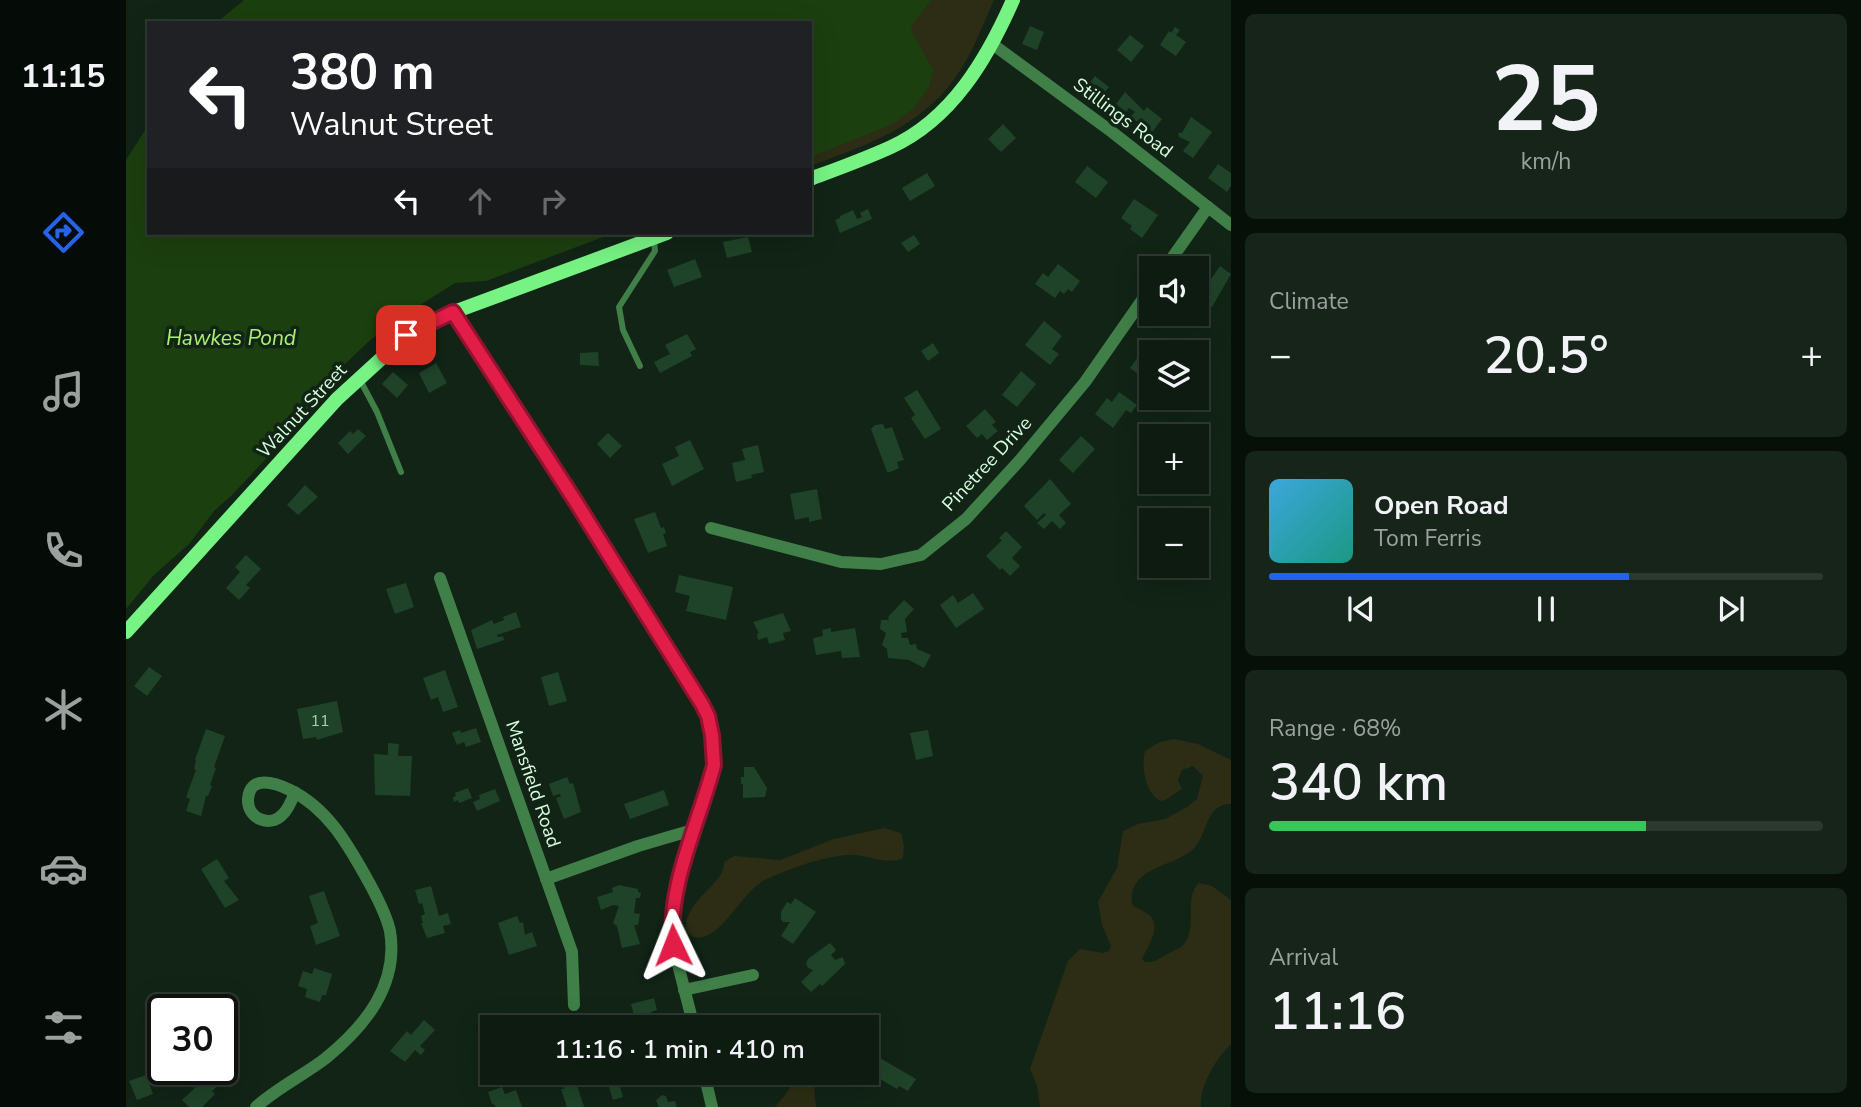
<!DOCTYPE html>
<html lang="en">
<head>
<meta charset="utf-8">
<style>
  :root { --surface:#0d1b10; --page:#162419; --text:#f1f3f6; --muted:#9aa19f; --line:#2d3930; --accent:#2563eb }
  body { margin:0; font-family:"Nunito Sans",sans-serif; background:var(--page); color:var(--text); height:100vh; display:flex; flex-direction:column; font-size:26px; white-space:nowrap }
  * { box-sizing:border-box; margin:0 }
  p { font-size:23px; color:var(--muted) }
  .icon { flex:none; width:38px; height:38px; fill:none; stroke:currentColor; stroke-width:2; stroke-linecap:round; stroke-linejoin:round }
  .map { position:relative; flex:1; overflow:hidden }
  .details { display:flex; flex-direction:column; gap:14px; padding:14px; background:#070f09; width:630px }
  .details>* { flex:none }
  .guide { position:absolute; left:21px; top:21px; width:665px; height:214px; border-radius:0px; box-shadow:0 7px 28px #0002,0 0 0 2px var(--line); background:#202124; color:#fff; overflow:hidden }
  .tools { position:absolute; left:1013px; top:256px; display:grid; gap:14px }
  .tools a { display:grid; place-items:center; width:70px; height:70px; border-radius:0px; background:var(--surface); box-shadow:0 7px 28px #0002,0 0 0 2px var(--line); font-size:35px }
  .speed { position:absolute; left:21px; top:994px; display:flex; gap:14px; font-size:35px; font-weight:700; text-align:center }
  .speed>* { display:grid; place-content:center; width:91px; height:91px; border-radius:50%; background:var(--surface); box-shadow:0 7px 28px #0002,0 0 0 2px var(--line); line-height:1 }
  .speed .limit { border:4px solid #111; border-radius:10px; background:#fff; color:#111 }
  .pin { position:absolute; display:grid; place-items:center; width:60px; height:60px; color:#fff; margin:-30px; border-radius:14px; box-shadow:0 4px 10px #0006 }
  .me { position:absolute; width:77px; margin:-38px; rotate:358deg; stroke-linejoin:round; filter:drop-shadow(0 0 5px #0008) }
  .turn { display:flex; align-items:center; gap:24px; height:147px; padding:0 28px; font-size:32px }
  .turn .icon { width:91px; height:91px; stroke-width:2.5 }
  .turn b { display:block; font-size:49px; line-height:60px }
  .lanes { display:flex; align-items:center; height:66px; padding:0 28px; background:#0003; justify-content:center; gap:35px; direction:ltr }
  .lanes .off { opacity:.35 }
  .big { font-size:52px; font-weight:600; line-height:1.1 }
  .details .tile { flex:1; display:flex; flex-direction:column; justify-content:center; gap:10px; min-width:0; padding:0 24px; border-radius:10px; background:var(--page) }
  .details .dial { align-items:center; gap:0 }
  .dial b { font-size:91px; line-height:1 }
  .song { display:flex; align-items:center; gap:21px }
  .cover { width:84px; height:84px; border-radius:10px; background:linear-gradient(135deg,hsl(200 70% 55%),hsl(170 70% 35%)) }
  .played { height:7px; border-radius:4px; background:linear-gradient(90deg,var(--accent) 65%,var(--line) 65%) }
  .keys { display:flex; justify-content:space-around; direction:ltr }
  .heat { display:flex; justify-content:space-between; align-items:center; font-size:38px; direction:ltr }
  .charge { height:10px; border-radius:5px; background:linear-gradient(90deg,#34c759 68%,var(--line) 0) }
  .trip { position:absolute; left:354px; top:1015px; width:399px; height:70px; border-radius:0px; background:var(--surface); box-shadow:0 7px 28px #0002,0 0 0 2px var(--line); font-weight:600; line-height:70px; text-align:center }
  main { display:flex; flex:1; min-height:0 }
  .menu { display:flex; flex-direction:column; width:126px; justify-content:space-around; align-items:center; background:#050b06; color:var(--muted) }
  .menu .icon { width:49px; height:49px }
  .menu .on { color:var(--accent) }
  .menu b { font-size:32px; color:var(--text) }
  .map>svg:first-child { display:block }
  .green { fill:#2c2d14 }
  .water { fill:#1c3f0f }
  .building { fill:#1f4329 }
  .lines { fill:none; stroke-linecap:round; stroke-linejoin:round }
  .service { stroke:#407f48; stroke-width:6 }
  .minor { stroke:#407f48; stroke-width:12 }
  .secondary { stroke:#77f384; stroke-width:14 }
  .route-casing { stroke:#92132f; stroke-width:18 }
  .route { stroke:#e11d48; stroke-width:12 }
  .labels { text-anchor:middle; dominant-baseline:central; stroke-width:7; stroke-linejoin:round; paint-order:stroke }
  .number-label { font-size:16px; fill:#a9ceb1 }
  .street-label { font-size:19px; fill:#d7fcde; stroke:#112416 }
  .water-label { font-size:21px; font-style:italic; fill:#abf26f; stroke:#112416 }
</style>
</head>
<body>
<main>
<nav class="menu">
<b>11:15</b>
<svg class="icon on" aria-label="directions" viewBox="0 0 24 24"><path d="M12 3l9 9-9 9-9-9zM9 14v-3h6M13 9l2 2-2 2"/></svg>
<svg class="icon" aria-label="music" viewBox="0 0 24 24"><path d="M9 18V5l10-2v13"/><circle cx="6" cy="18" r="3"/><circle cx="16" cy="16" r="3"/></svg>
<svg class="icon" aria-label="phone" viewBox="0 0 24 24"><path d="M5 4h4l2 5-3 2q2 4 5 5l2-3 5 2v4C11 20 4 13 5 4z"/></svg>
<svg class="icon" aria-label="climate" viewBox="0 0 24 24"><path d="M12 3v18M4 7l16 10M4 17L20 7"/></svg>
<svg class="icon" aria-label="car" viewBox="0 0 24 24"><path d="M5 17H2v-5l4-1 3-4h7l3 4 3 1v5h-3M9 17h6M6 11h13"/><circle cx="7" cy="17" r="2"/><circle cx="17" cy="17" r="2"/></svg>
<svg class="icon" aria-label="filters" viewBox="0 0 24 24"><path d="M4 7h16M4 17h16"/><circle cx="9" cy="7" r="2"/><circle cx="15" cy="17" r="2"/></svg>
</nav>
<div class="map">
<svg width="1105" height="1107" viewBox="0 0 1105 1107">
  <rect width="100%" height="100%" fill="#112416"/>
  <g class="green">
    <path d="M382,0H868C855,29 843,62 823,86C787,130 735,147 684,166V23Z"/>
    <path d="M1048,739L1072,744L1105,760V804C1077,804 1083,837 1065,851C1043,868 1001,868 1006,905C1011,908 1017,911 1022,914C1037,925 1022,946 1016,959L1019,962C1028,963 1032,959 1040,955C1044,952 1051,950 1055,947C1074,931 1056,900 1073,883L1086,886L1105,900V1044C1090,1058 1073,1087 1075,1107H914L911,1085L904,1069L942,961L954,949L977,953L983,951L985,946L976,925L972,902L991,868L997,831L1012,824L1039,819L1061,807L1071,799L1077,776L1067,766L1056,770L1052,780L1056,789L1039,800L1034,801C1019,792 1015,767 1019,751L1034,742Z"/>
    <path d="M758,828L775,833L778,845L777,858C760,866 742,854 724,855C697,856 666,868 641,879C615,890 595,944 567,937L560,931C557,900 600,884 598,862L608,856L654,860L708,839Z"/>
    <path d="M667,1073H698C685,1084 689,1092 690,1107H649L663,1090Z"/>
  </g>
  <g class="water">
    <polygon points="118,0 805,0 787,24 785,30 807,70 803,87 787,109 767,124 684,157 684,23 90,23"/>
    <polygon points="23,124 23,233 488,233 360,281 329,283 273,318 242,342 218,365 169,428 106,495 89,510 63,544 28,575 0,609 0,160"/>
  </g>
  <g class="building">
    <polygon points="904,26 918,32 911,50 896,44"/>
    <polygon points="1049,27 1054,30 1050,35 1060,42 1050,56 1034,45 1043,31 1045,33"/>
    <polygon points="1004,35 1018,46 1005,62 991,50"/>
    <polygon points="969,76 983,87 973,99 968,94 966,97 958,90"/>
    <polygon points="999,92 1018,111 1021,107 1036,119 1024,135 1005,116 1009,112 1003,108 1000,112 990,104"/>
    <polygon points="1065,117 1086,132 1067,158 1057,151 1064,142 1053,137 1052,133 1056,133"/>
    <polygon points="877,124 890,138 875,152 862,139"/>
    <polygon points="1092,164 1105,173 1105,186 1101,192 1082,178"/>
    <polygon points="961,166 982,182 970,198 949,182"/>
    <polygon points="801,173 809,186 784,201 776,188"/>
    <polygon points="1008,199 1032,215 1016,238 1004,229 1006,226 995,218"/>
    <polygon points="742,209 746,219 714,233 709,220 714,218 714,216 727,210 731,219 736,217 734,213"/>
    <polygon points="788,235 794,244 782,252 775,243"/>
    <polygon points="622,237 626,252 601,258 597,242"/>
    <polygon points="569,259 576,277 548,287 541,270"/>
    <polygon points="932,264 954,281 946,292 942,289 938,294 934,291 929,298 909,284 917,273 922,277"/>
    <polygon points="1094,266 1105,274 1086,307 1079,302 1076,307 1071,303 1074,293 1071,291 1071,274 1078,279 1080,276 1085,279"/>
    <polygon points="918,321 936,336 926,349 933,354 924,365 899,345"/>
    <polygon points="561,334 570,349 564,352 566,356 534,373 528,362 544,354 539,345"/>
    <polygon points="1024,341 1039,352 1026,352 1026,370 1019,379 1004,368"/>
    <polygon points="807,343 813,353 802,361 795,351"/>
    <polygon points="472,352 473,366 454,365 454,353"/>
    <polygon points="310,363 321,383 303,393 293,373"/>
    <polygon points="895,371 910,384 891,407 876,395"/>
    <polygon points="267,372 282,385 271,398 256,384"/>
    <polygon points="791,390 815,429 799,439 785,418 789,415 778,398"/>
    <polygon points="993,392 1011,405 1005,413 1000,410 987,428 969,414 981,398 986,402"/>
    <polygon points="859,409 870,422 866,425 872,431 861,440 856,434 851,438 840,426"/>
    <polygon points="757,424 759,429 766,427 778,460 771,462 773,468 764,472 761,472 745,429 749,425"/>
    <polygon points="232,429 240,436 222,454 212,443 224,431 227,434"/>
    <polygon points="482,433 496,446 484,458 471,444"/>
    <polygon points="955,436 969,449 947,473 933,460"/>
    <polygon points="564,440 578,469 546,486 536,464 553,456 549,447"/>
    <polygon points="632,445 638,472 625,475 626,478 610,482 606,463 619,460 616,449"/>
    <polygon points="924,479 945,504 933,515 940,523 934,529 926,521 918,529 911,523 920,515 918,513 911,520 898,506"/>
    <polygon points="179,485 192,497 172,515 161,505"/>
    <polygon points="691,489 696,519 683,522 683,517 669,520 664,494"/>
    <polygon points="529,512 535,528 538,527 540,533 537,534 541,546 522,553 508,519"/>
    <polygon points="880,531 896,547 886,558 894,566 884,576 876,568 874,570 860,556 876,540 873,538"/>
    <polygon points="120,555 135,569 120,585 124,588 113,600 100,588 114,572 109,567"/>
    <polygon points="553,575 607,587 600,620 560,611 564,596 549,592"/>
    <polygon points="280,583 288,607 269,614 260,589"/>
    <polygon points="847,593 858,609 830,628 814,605 827,595 832,603"/>
    <polygon points="778,600 788,609 779,619 781,632 775,633 776,638 782,638 784,645 790,644 791,649 805,655 798,668 783,660 762,658 761,649 756,645 760,633 754,629 755,620 763,620 762,617"/>
    <polygon points="390,612 395,627 371,635 372,637 377,636 378,640 351,649 345,630 366,620 368,624 378,620 377,617"/>
    <polygon points="657,613 665,631 657,633 659,640 643,644 641,637 632,640 631,634 633,633 627,622"/>
    <polygon points="705,628 705,632 729,628 734,657 716,658 715,651 690,655 687,638 697,636 696,630"/>
    <polygon points="23,667 36,676 21,696 8,686"/>
    <polygon points="319,670 332,707 317,712 312,697 305,700 297,678"/>
    <polygon points="432,672 441,701 423,706 415,677"/>
    <polygon points="211,701 217,732 191,740 190,737 177,739 171,709"/>
    <polygon points="350,728 355,742 340,747 338,742 331,745 326,733 334,730 335,733"/>
    <polygon points="80,729 99,736 88,767 90,768 84,785 86,786 82,796 80,796 75,816 60,811 64,799 60,797 70,770 68,769 70,761 69,760"/>
    <polygon points="802,730 807,756 790,760 784,733"/>
    <polygon points="262,743 273,744 272,756 286,756 284,796 249,795 248,754 262,755"/>
    <polygon points="618,767 628,767 641,788 639,797 617,798 617,784 615,784 615,777 618,777"/>
    <polygon points="441,777 444,784 447,783 455,812 438,819 430,798 435,796 434,794 427,796 423,784"/>
    <polygon points="342,788 346,798 333,803 332,800 328,802 327,797 330,796 329,793"/>
    <polygon points="369,789 374,801 351,811 347,802 354,799 353,795"/>
    <polygon points="538,790 543,805 504,819 498,804"/>
    <polygon points="91,859 103,878 98,881 113,900 99,908 75,869"/>
    <polygon points="493,885 512,889 512,892 515,893 514,898 510,898 508,913 514,914 512,925 508,925 514,944 496,948 491,926 487,923 493,906 487,905 475,910 471,897 487,892 486,888"/>
    <polygon points="305,886 313,916 322,913 325,924 317,926 319,933 301,938 295,923 297,923 295,916 299,914 296,903 293,904 289,890"/>
    <polygon points="198,891 214,936 190,945 184,926 192,923 183,896"/>
    <polygon points="669,898 690,912 667,944 655,936 664,922 657,922 655,919 655,912 661,902 665,904"/>
    <polygon points="391,916 394,923 397,922 399,935 406,932 411,946 383,955 372,923"/>
    <polygon points="704,943 710,950 705,955 709,960 717,957 719,964 696,986 694,984 685,992 675,982 687,970 682,968 680,963 683,958"/>
    <polygon points="188,968 206,974 200,995 196,995 194,1002 179,997 181,989 172,986 177,971 186,974"/>
    <polygon points="528,998 531,1010 525,1012 529,1027 511,1027 505,1004"/>
    <polygon points="298,1020 309,1030 294,1046 299,1050 295,1055 289,1050 279,1062 264,1051 281,1031 285,1035"/>
    <polygon points="752,1057 790,1079 782,1091 773,1086 771,1089 754,1079 750,1085 736,1077 744,1063 747,1065"/>
    <polygon points="89,1069 96,1069 102,1076 86,1091 89,1094 76,1107 63,1107 56,1100"/>
    <polygon points="439,1073 476,1073 477,1076 451,1085 458,1107 441,1107 435,1089 438,1089 434,1077 440,1075"/>
    <polygon points="20,1075 27,1094 11,1100 3,1081"/>
    <polygon points="492,1080 497,1097 487,1100 482,1084"/>
    <polygon points="376,1087 379,1094 390,1090 396,1107 370,1107 368,1104 366,1104 362,1092"/>
    <polygon points="536,1095 540,1096 542,1102 549,1101 551,1107 533,1107 530,1100"/>
  </g>
  <g class="lines">
    <g class="service">
      <polyline points="514,366 497,330 493,307 529,251 528,240"/>
      <polyline points="234,380 251,412 275,472"/>
    </g>
    <g class="minor">
      <polyline points="865,43 986,132 1105,225"/>
      <polyline points="1039,268 1082,207"/>
      <polyline points="327,312 448,498 576,704 582,716 586,735 588,765 547,905 545,925 547,945 568,1027"/>
      <polyline points="585,528 715,562 755,564 795,555 840,519 894,460 959,382 1026,286"/>
      <polyline points="314,578 446,952 448,1005"/>
      <polyline points="420,879 512,846 570,829"/>
      <polyline points="558,990 627,975"/>
      <polyline points="578,1073 586,1107"/>
      <path d="M130,1107C151,1088 178,1075 200,1058C239,1026 273,985 264,931C260,913 249,893 240,877C221,843 201,808 164,790C150,783 124,774 122,799C121,818 143,828 156,815C162,810 166,800 169,792"/>
    </g>
    <g class="secondary">
      <path d="M684,179C711,169 739,159 765,147C826,119 861,59 887,0"/>
      <polyline points="0,632 211,399 280,336 317,316 541,233"/>
    </g>
  </g>
  <g class="lines">
    <g class="route-casing">
      <path id="route" d="M280,335L327,312L448,499L576,704L582,716L586,735L588,765C573,823 541,886 547,945"/>
    </g>
    <use href="#route" class="route"/>
  </g>
  <g class="labels">
    <g class="number-label">
      <text x="194" y="721">11</text>
    </g>
    <g class="street-label">
      <text transform="translate(997 118) rotate(37)">Stillings Road</text>
      <text transform="translate(176 411) rotate(-47)">Walnut Street</text>
      <text transform="translate(861 464) rotate(-47)">Pinetree Drive</text>
      <text transform="translate(407 784) rotate(71)">Mansfield Road</text>
    </g>
    <g class="water-label">
      <text x="105" y="338">Hawkes Pond</text>
    </g>
  </g>
</svg>
<div class="tools">
<a><svg class="icon" aria-label="sound" viewBox="0 0 24 24"><path d="M4 9h4l5-4v14l-5-4H4zM17 9q2 3 0 6"/></svg></a>
<a><svg class="icon" aria-label="layers" viewBox="0 0 24 24"><path d="M12 4l9 5-9 5-9-5zM3 14l9 5 9-5"/></svg></a>
<a>+</a>
<a>−</a>
</div>
<div class="speed"><div class="limit">30</div></div>
<div class="pin" style="left:280px;top:335px;background:#d93025"><svg class="icon" aria-label="arrive" viewBox="0 0 24 24"><path d="M6 21V4h12l-3 4 3 4H6"/></svg></div>
<svg class="me" style="left:547px;top:945px" viewBox="-20 -20 40 40"><path d="M0-17L14 15 0 8-14 15z" fill="#e11d48" stroke="#fff" stroke-width="4"/></svg>
<div class="trip">11:16 · 1 min · 410 m</div>
<div class="guide">
<div class="turn"><svg class="icon" aria-label="left" viewBox="0 0 24 24"><path d="M17 20v-9H6M10 6l-5 5 5 5"/></svg><div><b>380 m</b>Walnut Street</div></div>
<div class="lanes"><svg class="icon" aria-label="left" viewBox="0 0 24 24"><path d="M17 20v-9H6M10 6l-5 5 5 5"/></svg><svg class="icon off" aria-label="ahead" viewBox="0 0 24 24"><path d="M12 20V5M6 11l6-6 6 6"/></svg><svg class="icon off" aria-label="right" viewBox="0 0 24 24"><path d="M7 20v-9h11M14 6l5 5-5 5"/></svg></div>
</div>
</div>
<section class="details">
<div class="tile dial"><b>25</b><p>km/h</p></div>
<div class="tile"><p>Climate</p>
<div class="heat"><a>−</a><b class="big">20.5°</b><a>+</a></div>
</div>
<div class="tile">
<div class="song"><i class="cover"></i><div><b>Open Road</b><p>Tom Ferris</p></div></div>
<div class="played"></div>
<div class="keys"><svg class="icon" aria-label="previous" viewBox="0 0 24 24"><path d="M18 5L8 12l10 7zM5 5v14"/></svg><svg class="icon" aria-label="pause" viewBox="0 0 24 24"><path d="M8 5v14M16 5v14"/></svg><svg class="icon" aria-label="next" viewBox="0 0 24 24"><path d="M6 5l10 7-10 7zM19 5v14"/></svg></div>
</div>
<div class="tile"><p>Range · 68%</p><b class="big">340 km</b><div class="charge"></div></div>
<div class="tile"><p>Arrival</p><b class="big">11:16</b></div>
</section>
</main>
</body>
</html>
